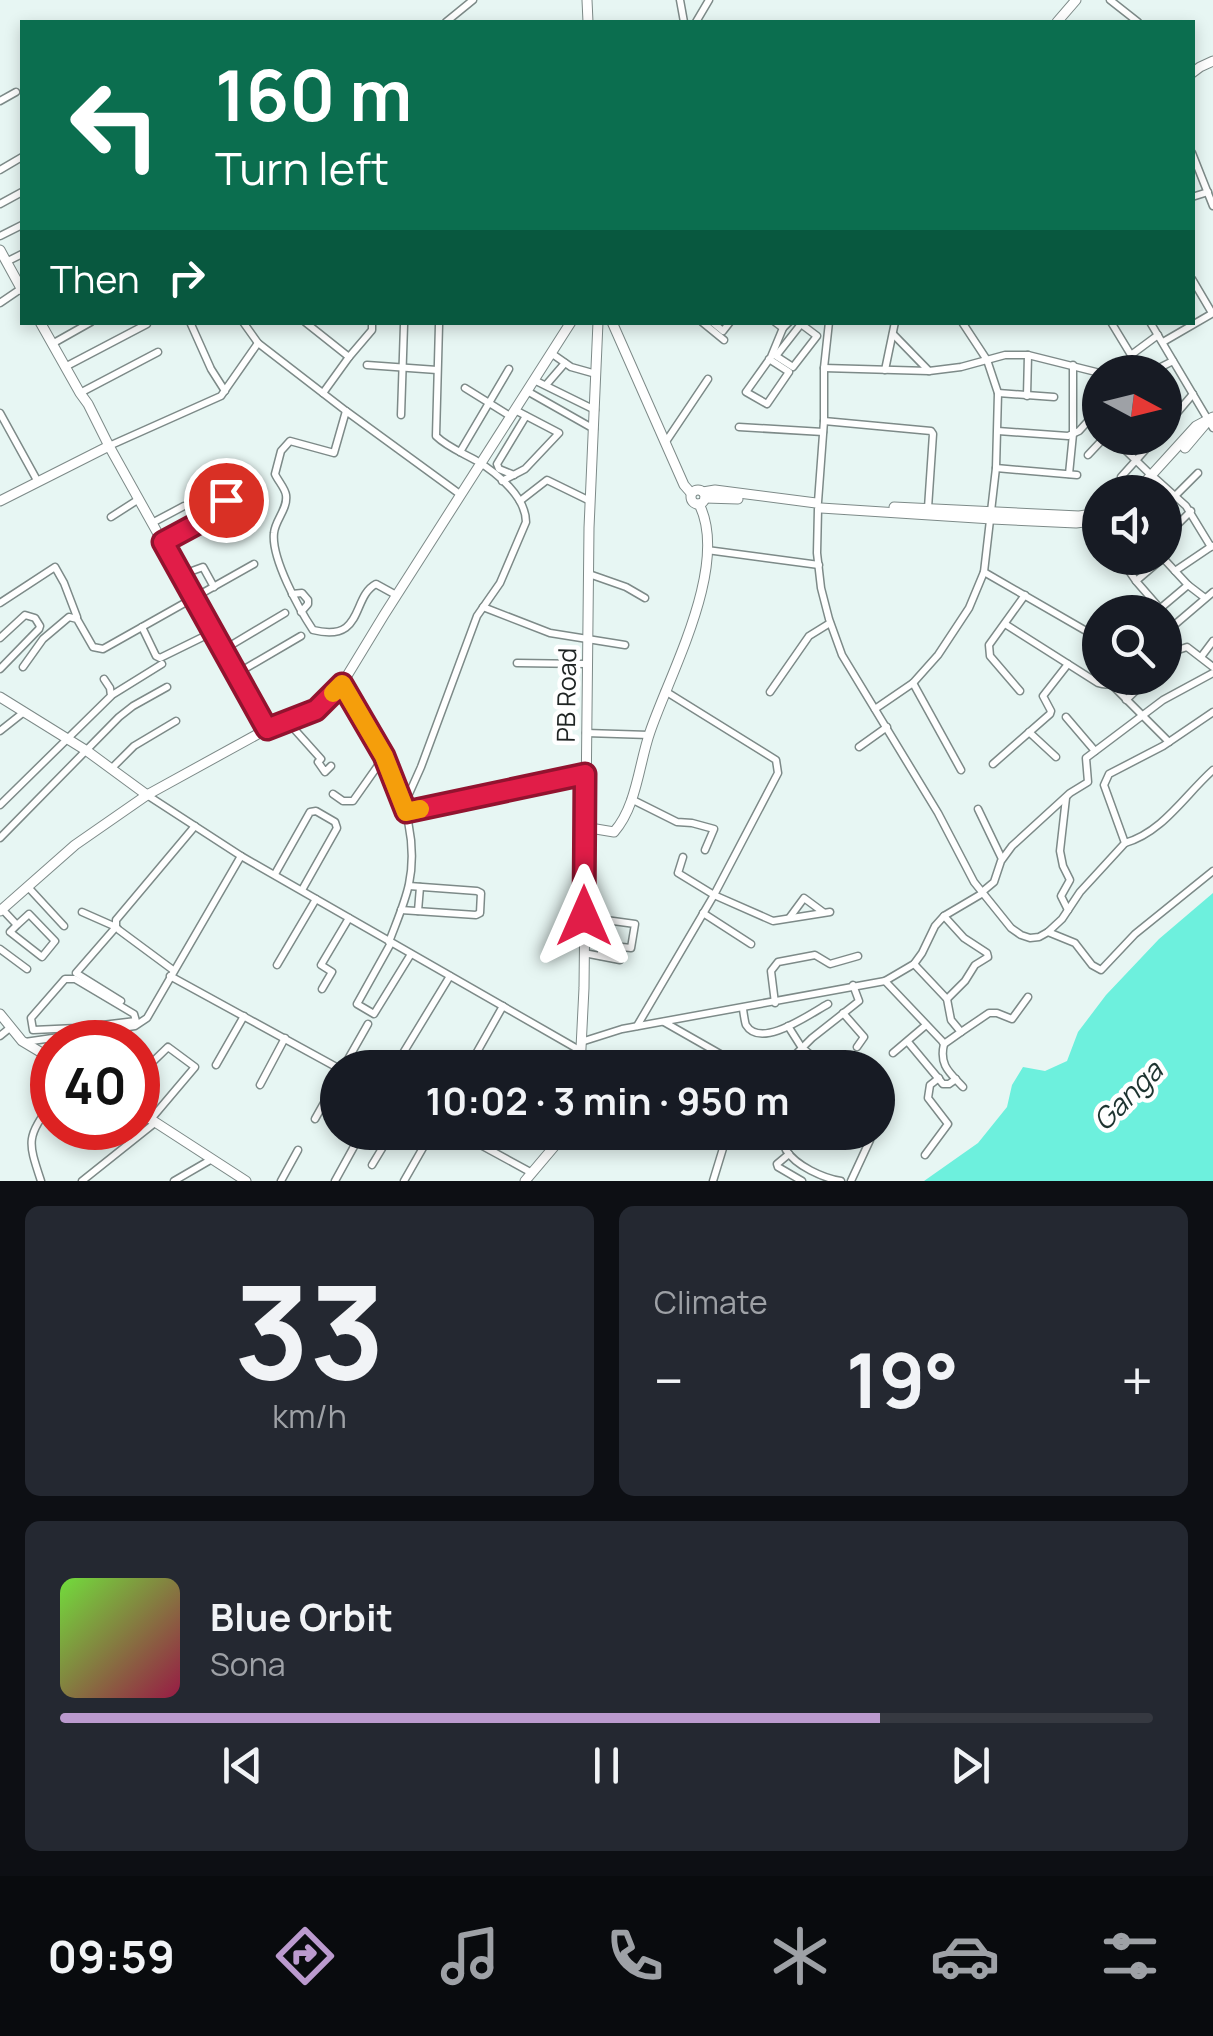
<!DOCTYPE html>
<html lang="en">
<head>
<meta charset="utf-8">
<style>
  :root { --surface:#171b24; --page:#242831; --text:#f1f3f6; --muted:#9ea1a6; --line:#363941; --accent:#bb9ace }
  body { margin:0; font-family:Manrope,sans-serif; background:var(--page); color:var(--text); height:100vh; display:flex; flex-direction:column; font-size:38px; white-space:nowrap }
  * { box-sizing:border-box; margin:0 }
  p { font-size:32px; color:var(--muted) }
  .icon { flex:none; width:55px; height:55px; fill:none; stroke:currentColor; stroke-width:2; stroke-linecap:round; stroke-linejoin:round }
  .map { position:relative; height:1181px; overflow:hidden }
  .details { display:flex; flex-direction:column; gap:25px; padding:25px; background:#0d0f14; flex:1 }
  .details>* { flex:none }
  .guide { position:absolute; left:20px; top:20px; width:1175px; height:305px; border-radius:0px; box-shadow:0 5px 15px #0003; background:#0b6e4f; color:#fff; overflow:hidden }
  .needle { width:65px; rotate:97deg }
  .buttons { position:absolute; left:1082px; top:355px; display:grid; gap:20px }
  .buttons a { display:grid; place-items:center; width:100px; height:100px; border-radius:50%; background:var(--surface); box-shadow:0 5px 15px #0003; font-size:50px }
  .speed { position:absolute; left:30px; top:1020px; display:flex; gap:20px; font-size:50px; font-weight:700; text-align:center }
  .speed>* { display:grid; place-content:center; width:130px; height:130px; border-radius:50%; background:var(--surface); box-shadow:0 5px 15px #0003; line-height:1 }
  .speed .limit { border:15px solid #d22; background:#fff; color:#111 }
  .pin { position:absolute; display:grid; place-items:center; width:85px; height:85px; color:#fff; margin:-42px; border:5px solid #fff; border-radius:50%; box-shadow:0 2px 10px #0007 }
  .me { position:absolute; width:110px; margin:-55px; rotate:0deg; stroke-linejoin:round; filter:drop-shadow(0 0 8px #0008) }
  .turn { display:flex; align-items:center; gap:35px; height:210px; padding:0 30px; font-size:45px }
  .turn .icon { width:130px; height:130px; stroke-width:2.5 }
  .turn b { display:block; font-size:70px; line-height:85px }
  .then { display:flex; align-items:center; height:95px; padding:0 30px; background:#0003; gap:20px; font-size:38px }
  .big { font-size:75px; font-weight:700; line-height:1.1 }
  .details .tile { flex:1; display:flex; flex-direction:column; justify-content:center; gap:15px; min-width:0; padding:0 35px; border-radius:15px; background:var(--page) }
  .details .dial { align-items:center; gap:0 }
  .dial b { font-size:130px; line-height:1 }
  .song { display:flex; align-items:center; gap:30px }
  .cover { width:120px; height:120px; border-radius:15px; background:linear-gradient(135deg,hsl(100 70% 55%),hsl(340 70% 35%)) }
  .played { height:10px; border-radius:5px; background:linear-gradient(90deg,var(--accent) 75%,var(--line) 75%) }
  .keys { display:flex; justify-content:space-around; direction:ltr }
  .heat { display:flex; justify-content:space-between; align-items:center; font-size:55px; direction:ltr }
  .details .tiles { flex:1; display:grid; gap:25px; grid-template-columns:1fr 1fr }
  .tile:last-child { grid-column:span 2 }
  .trip { position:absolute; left:320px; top:1050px; width:575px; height:100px; border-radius:50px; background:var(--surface); box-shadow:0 5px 15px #0003; font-weight:700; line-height:100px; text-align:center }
  .tabs { display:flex; height:160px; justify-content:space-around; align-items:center; background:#090b0e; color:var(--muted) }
  .tabs .icon { width:70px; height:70px }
  .tabs .selected { color:var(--accent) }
  .tabs b { font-size:45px; color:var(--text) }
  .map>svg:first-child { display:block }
  .water { fill:#6df0dd }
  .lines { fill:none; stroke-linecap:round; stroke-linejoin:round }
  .street-casing { stroke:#7d8a88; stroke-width:9 }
  .secondary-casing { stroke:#7d8a88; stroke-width:11 }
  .street { stroke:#fff; stroke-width:6 }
  .secondary { stroke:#fff; stroke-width:9 }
  .route-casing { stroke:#92132f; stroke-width:25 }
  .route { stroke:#e11d48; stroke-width:18 }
  .slow { stroke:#f59e0b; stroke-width:18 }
  .labels { text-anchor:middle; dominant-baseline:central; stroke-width:9; stroke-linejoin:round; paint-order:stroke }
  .street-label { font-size:25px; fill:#1f2423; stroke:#fff }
  .water-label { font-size:28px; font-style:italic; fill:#1d3430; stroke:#fff }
</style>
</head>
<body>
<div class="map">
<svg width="1213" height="1181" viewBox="0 0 1213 1181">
  <rect width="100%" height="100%" fill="#e7f6f3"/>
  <polygon class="water" points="1213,893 1213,1181 924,1181 978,1143 1007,1107 1012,1085 1023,1067 1045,1071 1067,1061 1078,1032 1106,995 1159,939"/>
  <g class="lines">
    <g class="street-casing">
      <g id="street">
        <polyline points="680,0 684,22"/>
        <polyline points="1110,0 1138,22"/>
        <polyline points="446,22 473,0"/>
        <polyline points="696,22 709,0"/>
        <polyline points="0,101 16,92"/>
        <polyline points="1192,153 1213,206"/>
        <polyline points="0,170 22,157"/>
        <polyline points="1192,197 1208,192"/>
        <polyline points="0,204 22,192"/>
        <polyline points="0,236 22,225"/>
        <polyline points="6,262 22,254"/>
        <polyline points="1192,279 1212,313"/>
        <polyline points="0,303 22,288"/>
        <polyline points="190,322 211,369 225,391"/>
        <polyline points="243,322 258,343"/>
        <polyline points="305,322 349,357 372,330 372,322"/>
        <polyline points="702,322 724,340"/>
        <polyline points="712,322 723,331 730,322"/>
        <polyline points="775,322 783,328 789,322"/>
        <polyline points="1111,322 1131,355 1158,335"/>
        <polyline points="1150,322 1213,428"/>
        <polygon points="801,324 817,336 793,367 776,356"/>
        <polyline points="893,334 929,371"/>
        <polyline points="1163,342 1213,313"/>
        <polyline points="52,344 91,322"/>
        <polyline points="551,353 571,367 596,374"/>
        <polyline points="769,359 789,372 767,404 746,392 771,357 783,328"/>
        <polyline points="367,365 437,370"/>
        <polyline points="65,367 147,324"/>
        <polyline points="824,368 929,371 961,367 1005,355 1028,355 1100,373"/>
        <polyline points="885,370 895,322"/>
        <polyline points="1151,372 1173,361"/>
        <polyline points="534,380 595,410"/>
        <polyline points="546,385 565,363"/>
        <polyline points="465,388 510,416"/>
        <polyline points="527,391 594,429"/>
        <polyline points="80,393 158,352"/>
        <polyline points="323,393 349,357"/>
        <polyline points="998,393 1054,397"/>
        <polyline points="1027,396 1028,355"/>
        <polyline points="0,413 38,482"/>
        <polyline points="401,415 404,325"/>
        <polyline points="1092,417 1100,425"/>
        <polyline points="824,421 931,431 933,434 928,508"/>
        <polyline points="739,427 823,432"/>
        <polyline points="1165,427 1193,394"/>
        <polyline points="998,431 1068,436 1079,431 1100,408"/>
        <polyline points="1113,438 1151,475"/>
        <polyline points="665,443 708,379"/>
        <polyline points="109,446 221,396 258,343 346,411"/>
        <polyline points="460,452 509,369"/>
        <polyline points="1088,455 1104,438"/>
        <polyline points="996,468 1077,475"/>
        <polyline points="1069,474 1073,434 1073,365"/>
        <polyline points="514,475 499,469 497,464 526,416"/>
        <polyline points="1121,477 1156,438"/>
        <polyline points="1156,479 1186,506 1211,547"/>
        <polyline points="502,481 525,469 559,433 515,410"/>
        <polyline points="1175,496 1198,473"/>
        <polyline points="520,501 547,480 590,501"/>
        <polyline points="818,502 824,421 824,368 829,322"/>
        <polyline points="818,509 817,553 821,588 829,619 842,655 938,813 974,882 1011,928 1021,935 1030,938 1039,937 1048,932 1062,919 1080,892 1125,843 1104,785 1109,774 1163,746 1213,712"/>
        <polyline points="111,517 139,499"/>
        <polyline points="152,523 184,506"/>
        <polyline points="1165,537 1191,511"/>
        <polyline points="163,542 228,507 226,500"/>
        <polyline points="707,550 819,565"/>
        <polyline points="1120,558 1136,581"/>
        <polyline points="1163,558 1188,585 1205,598"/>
        <polyline points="1175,571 1212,546"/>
        <polyline points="984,572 1100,639"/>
        <polyline points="589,574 626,587 645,598"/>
        <polyline points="181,575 203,567 214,587"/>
        <polyline points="292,594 302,593 308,600 308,604 301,612"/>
        <path d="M396,595L376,584C351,597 365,643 313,630C299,609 271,558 274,533C275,520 288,509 286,495C285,488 278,481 275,474L281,451L290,441L334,453L346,411L461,495"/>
        <polyline points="0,603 55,567 64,583 77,617"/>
        <polyline points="483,607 550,633 625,645"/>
        <polyline points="1156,612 1188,585"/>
        <polyline points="1163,612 1136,581 1163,558"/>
        <path d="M1005,624L1098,683C1107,686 1111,685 1117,678"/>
        <polyline points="142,627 156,656 160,658 213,632"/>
        <polyline points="1165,633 1213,592"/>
        <polyline points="0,638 25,615 35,618 40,626 39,629 0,669"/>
        <polyline points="223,650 285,613"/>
        <polyline points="1201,657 1213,641"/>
        <polyline points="1165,662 1178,650 1187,647 1213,667"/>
        <polyline points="517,663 586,664"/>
        <polyline points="23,667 43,639 69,617 77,619 93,647 103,649 254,564"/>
        <polyline points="236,674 301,636"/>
        <polyline points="913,683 961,770"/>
        <path d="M342,684C377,744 424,811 409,884C405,903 396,923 389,942"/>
        <polyline points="1111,684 1169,742"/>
        <polyline points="665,691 776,760 778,773 714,895 773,921 830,912"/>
        <polyline points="1020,691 990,656 989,645 1025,595"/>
        <polyline points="770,692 809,636 830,623"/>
        <polyline points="112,695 162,664"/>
        <polyline points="1126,700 1149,678"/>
        <polyline points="875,709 913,683 938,655 969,608 984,572 996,468 998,393 987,360 962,322"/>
        <polyline points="1066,717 1095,751"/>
        <polyline points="287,721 321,759 318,762 325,772 331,766"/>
        <polyline points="0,731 24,712"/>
        <polyline points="1029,732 1056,757"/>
        <polyline points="586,733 649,735"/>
        <polyline points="859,747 887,727"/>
        <polyline points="993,764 1050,714 1051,711 1043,696 1068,664"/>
        <polyline points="111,769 134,746 176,721"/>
        <polyline points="333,794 343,801 353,801 384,757"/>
        <polyline points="147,795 241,856 581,1051"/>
        <polyline points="1066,798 1060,851 1063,866 1070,880 1061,896 1068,910"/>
        <polyline points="631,799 677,822 692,823 714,829 705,850"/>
        <polyline points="0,805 111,696 110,688 104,679"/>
        <path d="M404,805L421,767L477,616L500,583L526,522C526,497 497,473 477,461C463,453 447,447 436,436L439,325"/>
        <polyline points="978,809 1002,859"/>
        <polyline points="406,812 585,774"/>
        <polyline points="0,838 119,717 133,706 167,687"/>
        <path d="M1125,843C1163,832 1185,795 1213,770"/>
        <polyline points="275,874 310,812 316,811 335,822 337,828 302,890"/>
        <polyline points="28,887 64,926"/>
        <polyline points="982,892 994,882 1001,861 1012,846 1070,793 1088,782 1086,758 1163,700 1213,673"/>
        <polyline points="2,909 17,925 29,914 55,941 42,957 10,932 17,925"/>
        <polyline points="401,910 476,915 480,913 481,893 477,891 409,886"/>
        <polyline points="418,911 420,887"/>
        <polyline points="82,912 116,927 76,973 121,1001"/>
        <polyline points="703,913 751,944"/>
        <polyline points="944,916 964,938 987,953 988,957 975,965 965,981 947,999"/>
        <polyline points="790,917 804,898 823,912"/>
        <polyline points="1048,932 1075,943 1092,965 1101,970 1135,934 1213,871"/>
        <polyline points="391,943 357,1004 374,1014 411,954"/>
        <polyline points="0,949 27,969"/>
        <polyline points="584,953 620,960 622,947 631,948 635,924 584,917"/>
        <polyline points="601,956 601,919"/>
        <polyline points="914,964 947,999 951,1020 961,1032 944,1044"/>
        <polyline points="277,965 316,899"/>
        <polyline points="173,970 119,930 116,927 116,920 195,826"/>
        <polyline points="170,976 338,1068"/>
        <polygon points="65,979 75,979 134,1014 136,1021 77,1028 33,1030 31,1018"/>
        <path d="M885,981L942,1041L944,1044C939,1065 949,1072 963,1087"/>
        <polyline points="322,989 332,972 321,965 349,918"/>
        <polyline points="775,1003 771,971 778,962 815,955 830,964 858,956"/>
        <path d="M743,1008C743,1010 745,1023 746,1025C761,1050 811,1013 828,1004"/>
        <polyline points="843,1013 864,1037 857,1047"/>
        <polyline points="664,1022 736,1063 735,1068"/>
        <polyline points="637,1026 714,895 678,873 683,857"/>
        <polyline points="788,1026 802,1048 828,1068"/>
        <polyline points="961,1032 989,1013 997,1013 1012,1019 1028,997"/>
        <polyline points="0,1036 11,1027"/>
        <polyline points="25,1042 135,1026 147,1018 241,856"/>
        <polyline points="581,1042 622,1029 885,981 914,964 922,953 935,926 944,916 983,893"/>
        <polyline points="908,1042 943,1084 949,1084 956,1079"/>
        <polyline points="893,1053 926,1025"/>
        <polyline points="736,1063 747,1068"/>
        <polyline points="216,1065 244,1016"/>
        <polyline points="343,1068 368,1024"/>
        <polyline points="394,1068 450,976"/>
        <polyline points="468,1068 503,1006"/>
        <polyline points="808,1068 796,1059 796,1054 812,1038 859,1001 853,985"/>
        <polyline points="138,1076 168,1047 195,1067 151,1119"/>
        <polyline points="260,1085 285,1038"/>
        <polyline points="315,1119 338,1078"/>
        <polyline points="457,1132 532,1173"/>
        <path d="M781,1132C782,1137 784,1146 786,1150C796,1166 823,1178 841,1181"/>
        <polyline points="789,1154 777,1164 778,1167 802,1181"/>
        <polyline points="925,1155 948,1124 928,1098 930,1085 939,1078"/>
        <polyline points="372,1165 392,1132"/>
        <path d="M41,1181C27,1139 27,1138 52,1102"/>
        <polyline points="82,1181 156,1122"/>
        <polyline points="174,1181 212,1159"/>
        <polyline points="281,1181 298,1150"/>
        <polyline points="335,1181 362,1132"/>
        <polyline points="404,1181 432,1132"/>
        <polyline points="713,1181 728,1132"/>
        <polyline points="851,1181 870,1140"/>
      </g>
    </g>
    <g class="secondary-casing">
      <g id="secondary">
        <polyline points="587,0 588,22"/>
        <polyline points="1057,22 1076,0"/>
        <polyline points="1192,73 1200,67 1213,61"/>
        <polyline points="0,250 22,290"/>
        <polyline points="40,322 80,393 88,404 109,446 267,729"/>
        <polyline points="612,322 684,485 691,493"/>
        <polyline points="1185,448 1207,422"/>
        <circle cx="698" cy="497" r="7"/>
        <polyline points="703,492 715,490 816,503"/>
        <polyline points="1136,492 1196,426 1213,417"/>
        <polyline points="705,498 738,499"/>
        <polyline points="0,501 109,446"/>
        <polyline points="894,507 1079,516 1100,513"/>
        <polyline points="821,508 992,519 1076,523 1100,520"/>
        <polyline points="0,697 87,751 147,795"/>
        <path d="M584,827L614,832C637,806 639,763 650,732C670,673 730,565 699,504"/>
        <polyline points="0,911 75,845 147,795 267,729 316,710 342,684 384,615 571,322"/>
        <polyline points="0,1014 22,1041 52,1059"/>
        <polyline points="580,1068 584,988 589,528 598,322"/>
        <polyline points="138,1111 246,1181"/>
        <polyline points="525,1181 558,1142 562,1132"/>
      </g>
    </g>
    <use href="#street" class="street"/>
    <use href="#secondary" class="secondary"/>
  </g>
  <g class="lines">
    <g class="route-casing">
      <polyline id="route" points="226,500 228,507 163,542 267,729 316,710 342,684 384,756 406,812 585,774 584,916"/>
    </g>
    <use href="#route" class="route"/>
    <polyline class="slow" points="333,693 342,684 384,756 406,812 420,809"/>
  </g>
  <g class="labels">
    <g class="street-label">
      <text transform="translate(566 695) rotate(-89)">PB Road</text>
    </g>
    <g class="water-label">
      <text transform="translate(1127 1095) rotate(-45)">Ganga</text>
    </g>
  </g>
</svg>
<div class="buttons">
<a><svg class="needle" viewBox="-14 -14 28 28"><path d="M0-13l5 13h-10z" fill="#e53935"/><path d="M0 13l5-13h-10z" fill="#9ea1a6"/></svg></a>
<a><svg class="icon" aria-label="sound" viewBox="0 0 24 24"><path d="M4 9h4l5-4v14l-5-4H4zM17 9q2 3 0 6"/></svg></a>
<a><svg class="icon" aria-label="search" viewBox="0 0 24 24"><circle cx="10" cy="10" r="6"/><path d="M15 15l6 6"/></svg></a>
</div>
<div class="speed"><div class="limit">40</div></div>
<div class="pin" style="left:226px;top:500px;background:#d93025"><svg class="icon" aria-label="arrive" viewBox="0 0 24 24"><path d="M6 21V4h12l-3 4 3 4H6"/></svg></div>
<svg class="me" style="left:584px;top:916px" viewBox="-20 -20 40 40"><path d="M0-17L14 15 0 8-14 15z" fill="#e11d48" stroke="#fff" stroke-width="4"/></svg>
<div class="trip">10:02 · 3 min · 950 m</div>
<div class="guide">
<div class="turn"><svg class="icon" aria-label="left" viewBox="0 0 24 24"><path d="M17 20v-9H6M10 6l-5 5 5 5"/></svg><div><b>160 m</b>Turn left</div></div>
<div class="then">Then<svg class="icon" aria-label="right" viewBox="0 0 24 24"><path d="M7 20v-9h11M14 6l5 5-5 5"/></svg></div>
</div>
</div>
<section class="details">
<div class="tiles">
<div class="tile dial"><b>33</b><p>km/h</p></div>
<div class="tile"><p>Climate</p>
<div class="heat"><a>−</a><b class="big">19°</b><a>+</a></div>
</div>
<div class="tile">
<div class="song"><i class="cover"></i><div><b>Blue Orbit</b><p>Sona</p></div></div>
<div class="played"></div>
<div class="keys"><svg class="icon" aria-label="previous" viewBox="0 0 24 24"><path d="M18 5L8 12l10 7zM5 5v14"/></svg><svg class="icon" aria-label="pause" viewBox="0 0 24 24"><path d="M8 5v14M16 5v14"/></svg><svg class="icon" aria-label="next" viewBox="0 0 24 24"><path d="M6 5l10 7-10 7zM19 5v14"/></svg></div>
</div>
</div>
</section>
<nav class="tabs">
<b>09:59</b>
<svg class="icon selected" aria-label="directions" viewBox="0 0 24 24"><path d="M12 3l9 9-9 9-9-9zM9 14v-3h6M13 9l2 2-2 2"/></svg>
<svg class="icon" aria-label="music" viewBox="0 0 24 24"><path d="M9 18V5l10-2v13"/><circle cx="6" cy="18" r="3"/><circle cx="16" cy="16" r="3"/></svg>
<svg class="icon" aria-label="phone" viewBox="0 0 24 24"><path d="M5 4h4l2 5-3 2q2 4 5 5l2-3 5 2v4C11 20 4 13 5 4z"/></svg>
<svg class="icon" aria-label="climate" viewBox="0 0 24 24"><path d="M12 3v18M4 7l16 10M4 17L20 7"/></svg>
<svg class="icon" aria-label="car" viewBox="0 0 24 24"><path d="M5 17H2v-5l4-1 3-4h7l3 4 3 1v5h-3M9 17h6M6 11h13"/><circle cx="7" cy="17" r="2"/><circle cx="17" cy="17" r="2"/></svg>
<svg class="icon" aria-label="filters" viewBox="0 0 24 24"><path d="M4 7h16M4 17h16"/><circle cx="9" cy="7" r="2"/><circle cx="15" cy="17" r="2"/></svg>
</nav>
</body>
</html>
